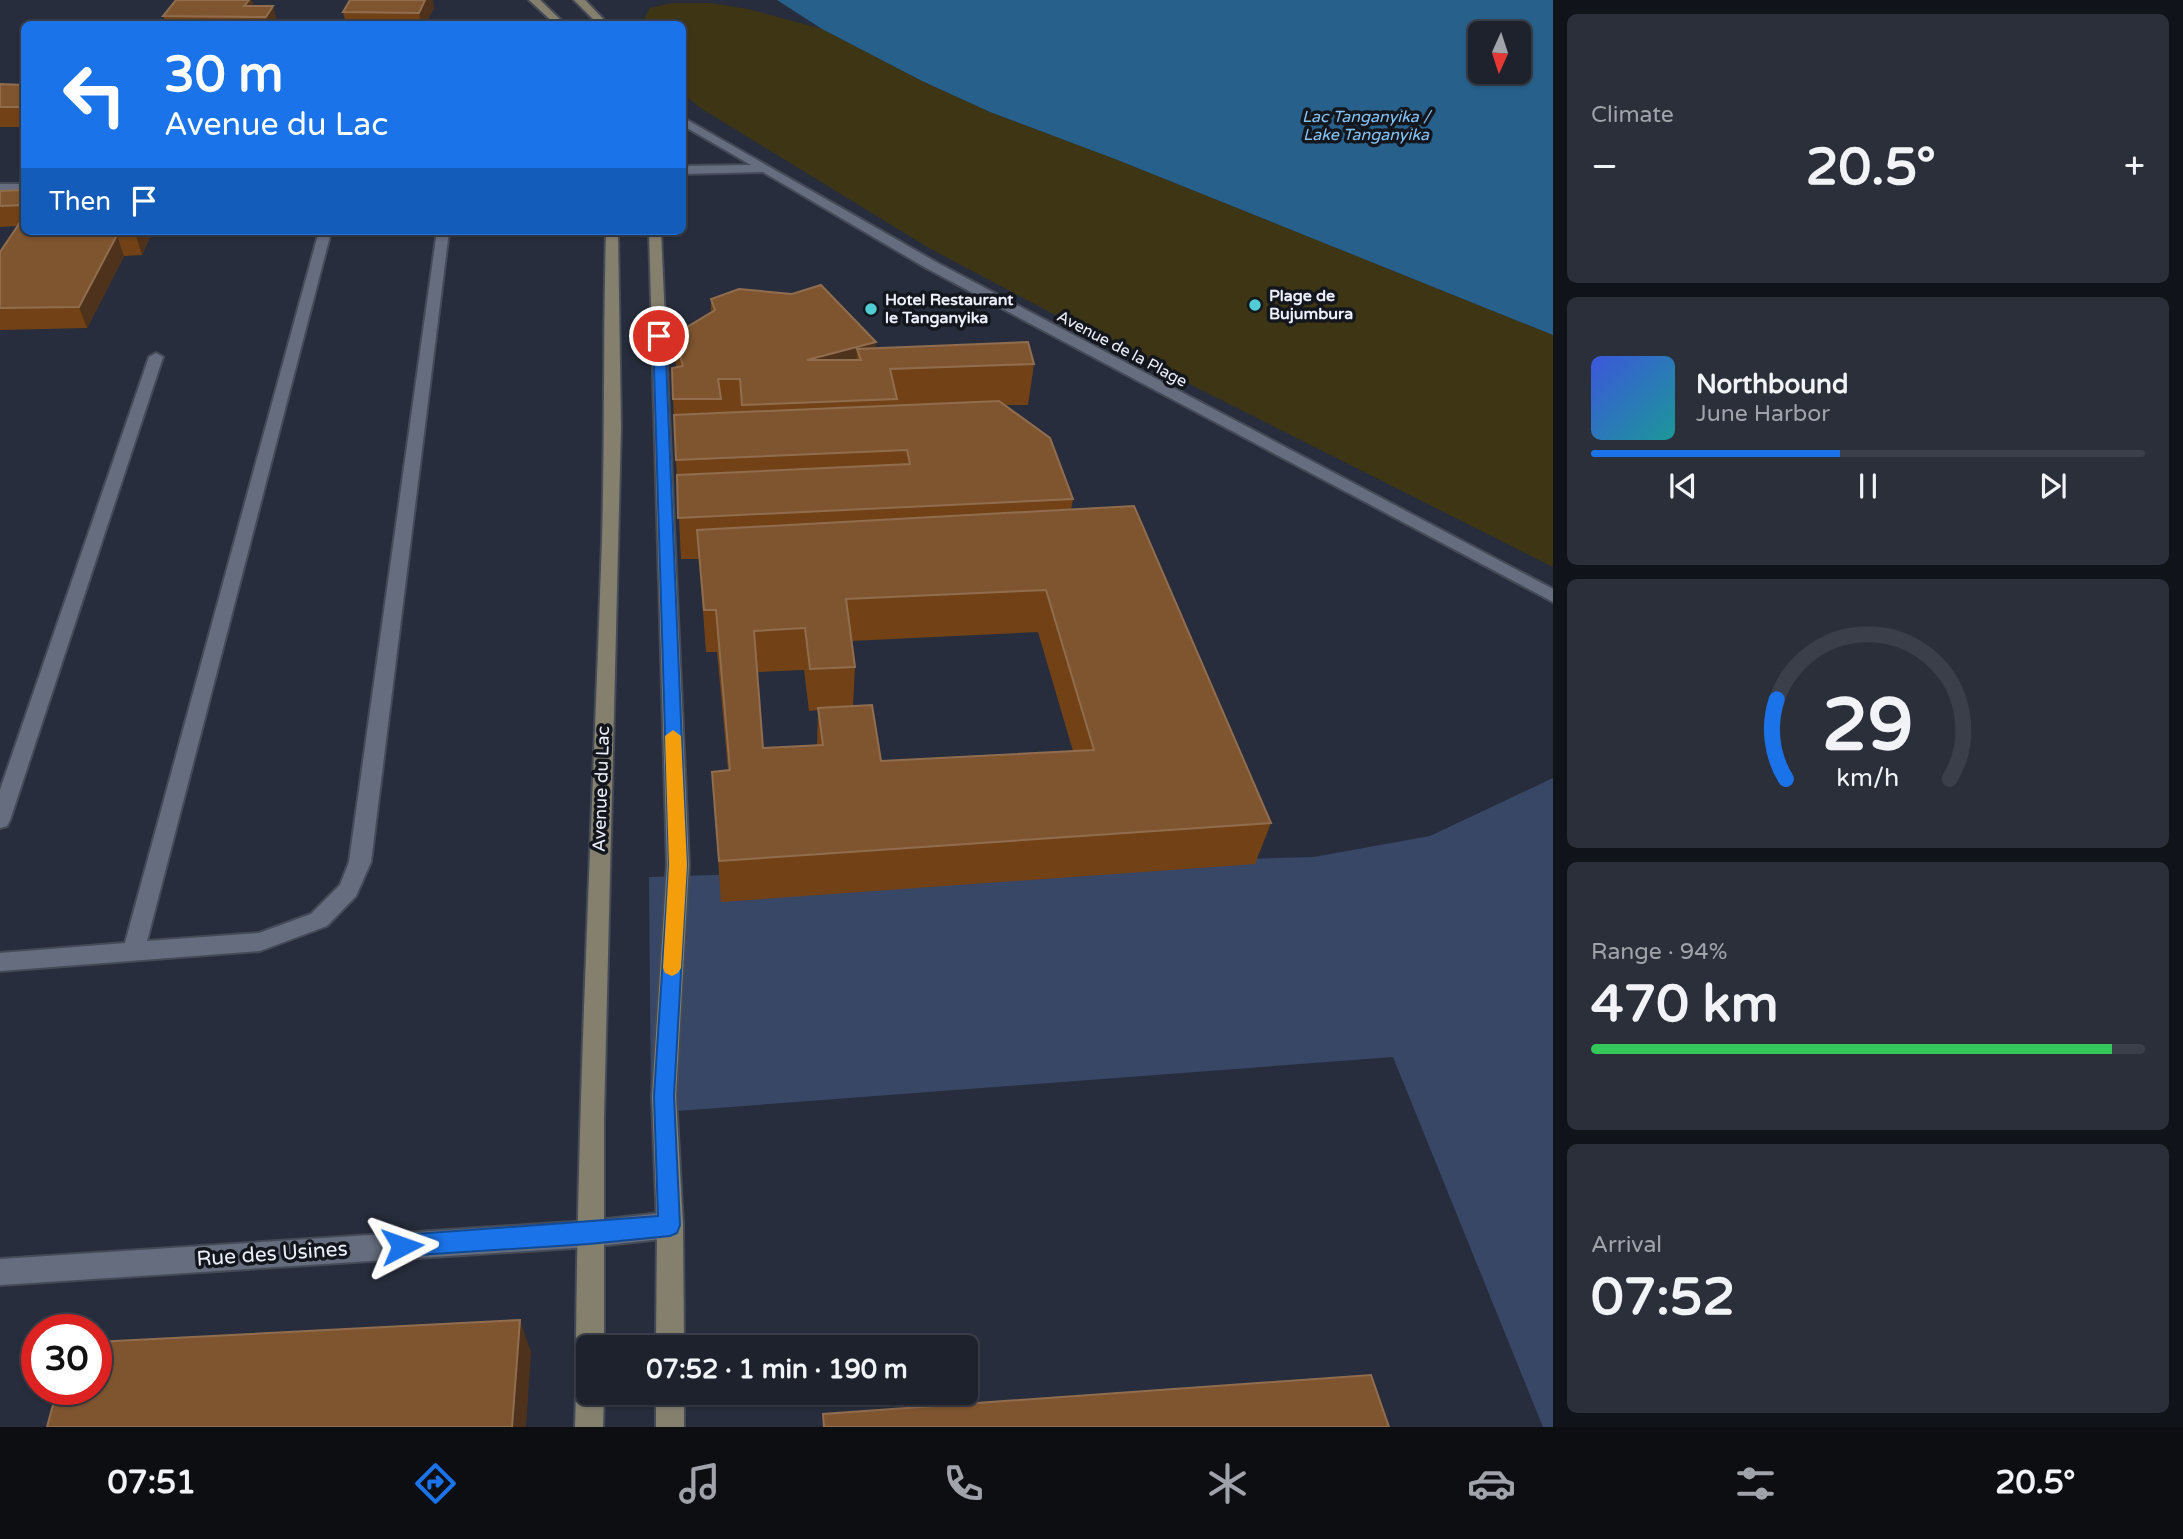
<!DOCTYPE html>
<html lang="en">
<head>
<meta charset="utf-8">
<style>
  :root { --surface:#1d222d; --page:#2a2f39; --text:#f1f3f6; --muted:#a0a4aa; --line:#3b3f49; --accent:#1a73e8 }
  body { margin:0; font-family:"Varela Round",sans-serif; background:var(--page); color:var(--text); height:100vh; display:flex; flex-direction:column; font-size:26px; white-space:nowrap }
  * { box-sizing:border-box; margin:0 }
  p { font-size:23px; color:var(--muted) }
  .icon { flex:none; width:38px; height:38px; fill:none; stroke:currentColor; stroke-width:2; stroke-linecap:round; stroke-linejoin:round }
  .map { position:relative; flex:1; overflow:hidden }
  .details { display:flex; flex-direction:column; gap:14px; padding:14px; background:#101319; width:630px }
  .details>* { flex:none }
  .banner { position:absolute; left:21px; top:21px; width:665px; height:214px; border-radius:10px; box-shadow:0 2px 5px #0004,0 0 0 2px var(--line); background:#1a73e8; color:#fff; overflow:hidden }
  .needle { width:46px; rotate:183deg }
  .buttons { position:absolute; left:1468px; top:21px; display:grid; gap:14px }
  .buttons a { display:grid; place-items:center; width:63px; height:63px; border-radius:10px; background:var(--surface); box-shadow:0 2px 5px #0004,0 0 0 2px var(--line); font-size:35px }
  .speed { position:absolute; left:21px; top:1314px; display:flex; gap:14px; font-size:35px; font-weight:700; text-align:center }
  .speed>* { display:grid; place-content:center; width:91px; height:91px; border-radius:50%; background:var(--surface); box-shadow:0 2px 5px #0004,0 0 0 2px var(--line); line-height:1 }
  .speed .limit { border:10px solid #d22; background:#fff; color:#111 }
  .pin { position:absolute; display:grid; place-items:center; width:60px; height:60px; color:#fff; margin:-30px; border:4px solid #fff; border-radius:50%; box-shadow:0 2px 7px #0007 }
  .me { position:absolute; width:77px; margin:-38px; rotate:86deg; stroke-linejoin:round; filter:drop-shadow(0 0 5px #0008) }
  .turn { display:flex; align-items:center; gap:24px; height:147px; padding:0 28px; font-size:32px }
  .turn .icon { width:91px; height:91px; stroke-width:2.5 }
  .turn b { display:block; font-size:49px; line-height:60px }
  .then { display:flex; align-items:center; height:66px; padding:0 28px; background:#0003; gap:14px; font-size:26px }
  .big { font-size:52px; font-weight:700; line-height:1.1 }
  .details .widget { flex:1; display:flex; flex-direction:column; justify-content:center; gap:10px; min-width:0; padding:0 24px; border-radius:10px; background:var(--page) }
  .details .dial { align-items:center; gap:0 }
  .dial svg { height:182px; overflow:visible; fill:none; stroke:var(--line); stroke-width:7; stroke-linecap:round; text-anchor:middle }
  .dial text { fill:var(--text); stroke:none }
  .song { display:flex; align-items:center; gap:21px }
  .cover { width:84px; height:84px; border-radius:10px; background:linear-gradient(135deg,hsl(230 70% 55%),hsl(180 70% 35%)) }
  .played { height:7px; border-radius:4px; background:linear-gradient(90deg,var(--accent) 45%,var(--line) 45%) }
  .keys { display:flex; justify-content:space-around; direction:ltr }
  .heat { display:flex; justify-content:space-between; align-items:center; font-size:38px; direction:ltr }
  .charge { height:10px; border-radius:5px; background:linear-gradient(90deg,#34c759 94%,var(--line) 0) }
  .trip { position:absolute; left:576px; top:1335px; width:402px; height:70px; border-radius:10px; background:var(--surface); box-shadow:0 2px 5px #0004,0 0 0 2px var(--line); font-weight:700; line-height:70px; text-align:center }
  .tab-bar { display:flex; height:112px; justify-content:space-around; align-items:center; background:#0c0e12; color:var(--muted) }
  .tab-bar .icon { width:49px; height:49px }
  .tab-bar .active { color:var(--accent) }
  .tab-bar b { font-size:32px; color:var(--text) }
  main { display:flex; flex:1; min-height:0 }
  .map>svg:first-child { display:block }
  .green { fill:#394767 }
  .sand { fill:#3d3514 }
  .water { fill:#26608b; fill-rule:evenodd }
  .lines { fill:none; stroke-linecap:round; stroke-linejoin:round }
  .service-casing { stroke:#454a57; stroke-width:4 }
  .minor-casing { stroke:#454a57; stroke-width:4 }
  .tertiary-casing { stroke:#454a57; stroke-width:4 }
  .secondary-casing { stroke:#454a57; stroke-width:4 }
  .service { fill:#656d7e; fill-rule:evenodd }
  .minor { fill:#656d7e; fill-rule:evenodd }
  .tertiary { fill:#656d7e; fill-rule:evenodd }
  .secondary { fill:#85806e; fill-rule:evenodd }
  .wall { fill:#724216; fill-rule:evenodd }
  .shaded-wall { fill:#4f321b }
  .building { fill:#7f552f; stroke:#906d4f; stroke-width:2; fill-rule:evenodd }
  .route { fill:#1a73e8; stroke:#114b97; stroke-width:2 }
  .slow { fill:#f59e0b }
  .poi-dot { fill:#51ccd4; stroke:#13161c; stroke-width:2.5 }
  .labels { text-anchor:middle; dominant-baseline:central; stroke-width:7; stroke-linejoin:round; paint-order:stroke }
  .far-water-label { font-size:16px; font-style:italic; fill:#86c5f9; stroke:#13161c }
  .far-poi-label { font-size:16px; font-weight:bold; fill:#ecf0fb; stroke:#13161c; text-anchor:start }
  .far-street-label { font-size:16px; fill:#ecf0fb; stroke:#13161c }
  .street-label { font-size:18px; fill:#ecf0fb; stroke:#13161c }
  .near-street-label { font-size:21px; fill:#ecf0fb; stroke:#13161c }
</style>
</head>
<body>
<main>
<div class="map">
<svg width="1553" height="1427" viewBox="0 0 1553 1427">
  <rect width="100%" height="100%" fill="#272d3c"/>
  <polygon class="green" points="1553,778 1553,1427 1543,1427 1393,1057 651,1113 649,877 1314,857 1430,836"/>
  <polygon class="sand" points="672,3 710,3 748,9 822,29 922,81 990,112 1115,159 1553,335 1553,567 1108,343 929,248 702,109 683,94 682,24 641,24 650,8"/>
  <path class="water" d="M777,0H1553V335L1115,159L990,112L922,81L822,29ZM1480,33H1519V72H1480Z"/>
  <g class="lines">
    <g class="service-casing">
      <g id="service">
        <polygon points="319,231 331,232 147,941 259,933 311,914 340,885 349,862 437,231 449,231 371,862 356,896 327,926 260,951 0,971 0,953 125,943"/>
        <polygon points="156,353 163,357 10,820 7,826 0,828 0,790 149,357"/>
      </g>
    </g>
    <g class="minor-casing">
      <g id="minor">
        <rect x="0" y="184" width="24" height="8"/>
        <polygon points="670,1212 679,1216 683,1225 679,1234 670,1238 589,1247 0,1285 0,1259 589,1221"/>
      </g>
    </g>
    <g class="tertiary-casing">
      <polygon id="tertiary" points="682,117 936,262 1553,589 1553,602 926,268 763,172 682,174 682,166 751,165 682,125"/>
    </g>
    <g class="secondary-casing">
      <g id="secondary">
        <polygon points="529,0 540,0 565,24 555,24"/>
        <polygon points="574,0 585,0 608,24 598,24"/>
        <path d="M606,231H618L621,427L604,1118V1348H588V1361L580,1358L576,1348C578,1078 593,809 602,540C605,437 603,334 606,231Z"/>
        <polygon points="649,231 661,231 689,865 676,1096 683,1225 684,1348 656,1348 657,1225 652,1096 667,865"/>
        <polygon points="588,1380 588,1393 604,1393 603,1427 575,1427 576,1393 580,1383"/>
        <rect x="656" y="1393" width="28" height="34"/>
      </g>
    </g>
    <use href="#service" class="service"/>
    <use href="#minor" class="minor"/>
    <use href="#tertiary" class="tertiary"/>
    <use href="#secondary" class="secondary"/>
  </g>
  <g class="wall">
    <polygon points="176,0 252,0 253,6 278,24 166,24 163,16"/>
    <polygon points="434,8 425,24 346,24 343,12"/>
    <polygon points="0,84 24,85 24,127 0,127"/>
    <polygon points="24,190 24,231 148,231 150,237 142,255 124,256 87,328 0,330 0,252 18,226 0,227 0,191"/>
    <path d="M711,299L876,348L1034,364L1028,405H1005L1073,499L1071,510L1271,823L1255,864L721,902L712,772L728,770L717,652H706L699,559H681L673,399L676,367L674,335L711,312ZM1038,632L1073,751L881,761L853,706L855,667L851,641ZM804,670L809,711L818,710L817,745L763,748L757,672Z"/>
  </g>
  <g class="shaded-wall">
    <polygon points="249,0 252,0 256,15 244,6"/>
    <polygon points="425,0 433,0 434,8 425,24 421,24 419,13"/>
    <polygon points="273,6 278,24 268,24 266,17"/>
    <polygon points="136,231 148,231 150,237 142,255 135,233"/>
    <polygon points="117,235 124,256 87,328 79,307"/>
    <polygon points="876,342 874,382 861,360 857,349 856,387 807,360"/>
    <polygon points="520,1320 531,1352 526,1427 512,1427"/>
  </g>
  <g class="building">
    <polygon points="176,0 249,0 244,6 273,6 266,17 163,16"/>
    <polygon points="350,0 425,0 419,13 343,12"/>
    <polygon points="0,84 24,85 24,107 0,107"/>
    <polygon points="24,190 24,205 0,206 0,191"/>
    <polygon points="21,221 24,221 24,231 136,231 135,233 117,235 79,307 0,308 0,252"/>
    <polygon points="821,285 876,342 807,360 861,360 857,349 1028,342 1034,364 890,369 897,399 742,405 740,379 718,379 721,399 673,399 672,368 683,366 674,335 715,310 711,299 739,289 792,294"/>
    <polygon points="999,401 1050,438 1073,499 678,518 677,475 910,464 907,450 676,460 674,415"/>
    <path d="M1134,506L1271,823L719,861L712,772L730,770L716,610H704L697,530ZM1046,590L1094,750L881,761L872,705L818,708L823,745L763,748L754,631L805,628L810,669L855,667L846,599Z"/>
    <polygon points="520,1320 512,1427 47,1427 57,1390 96,1390 96,1342"/>
    <polygon points="1371,1375 1389,1427 824,1427 823,1414"/>
  </g>
  <polygon class="route" points="659,332 665,336 687,865 674,1096 680,1225 677,1233 670,1236 589,1244 402,1256 394,1253 391,1246 394,1238 402,1235 658,1216 654,1096 669,865 653,336"/>
  <polygon class="slow" points="673,730 681,736 687,865 681,968 678,973 672,976 665,973 663,968 669,865 665,736"/>
  <g class="poi-dot">
    <circle cx="1255" cy="305" r="7"/>
    <circle cx="871" cy="309" r="7"/>
  </g>
  <g class="labels">
    <g class="far-water-label">
      <text x="1366" y="117">Lac Tanganyika /<tspan x="1366" dy="18">Lake Tanganyika</tspan></text>
    </g>
    <g class="far-poi-label">
      <text x="1269" y="296">Plage de<tspan x="1269" dy="18">Bujumbura</tspan></text>
      <text x="885" y="300">Hotel Restaurant<tspan x="885" dy="18">le Tanganyika</tspan></text>
    </g>
    <g class="far-street-label">
      <text transform="translate(1122 349) rotate(28)">Avenue de la Plage</text>
    </g>
    <g class="street-label">
      <text transform="translate(601 789) rotate(-88)">Avenue du Lac</text>
    </g>
    <g class="near-street-label">
      <text transform="translate(272 1254) rotate(-4)">Rue des Usines</text>
    </g>
  </g>
</svg>
<div class="buttons">
<a><svg class="needle" viewBox="-14 -14 28 28"><path d="M0-13l5 13h-10z" fill="#e53935"/><path d="M0 13l5-13h-10z" fill="#a0a4aa"/></svg></a>
</div>
<div class="speed"><div class="limit">30</div></div>
<div class="pin" style="left:659px;top:336px;background:#d93025"><svg class="icon" aria-label="arrive" viewBox="0 0 24 24"><path d="M6 21V4h12l-3 4 3 4H6"/></svg></div>
<svg class="me" style="left:402px;top:1246px" viewBox="-20 -20 40 40"><path d="M0-17L14 15 0 8-14 15z" fill="#1a73e8" stroke="#fff" stroke-width="4"/></svg>
<div class="trip">07:52 · 1 min · 190 m</div>
<div class="banner">
<div class="turn"><svg class="icon" aria-label="left" viewBox="0 0 24 24"><path d="M17 20v-9H6M10 6l-5 5 5 5"/></svg><div><b>30 m</b>Avenue du Lac</div></div>
<div class="then">Then<svg class="icon" aria-label="arrive" viewBox="0 0 24 24"><path d="M6 21V4h12l-3 4 3 4H6"/></svg></div>
</div>
</div>
<section class="details">
<div class="widget"><p>Climate</p>
<div class="heat"><a>−</a><b class="big">20.5°</b><a>+</a></div>
</div>
<div class="widget">
<div class="song"><i class="cover"></i><div><b>Northbound</b><p>June Harbor</p></div></div>
<div class="played"></div>
<div class="keys"><svg class="icon" aria-label="previous" viewBox="0 0 24 24"><path d="M18 5L8 12l10 7zM5 5v14"/></svg><svg class="icon" aria-label="pause" viewBox="0 0 24 24"><path d="M8 5v14M16 5v14"/></svg><svg class="icon" aria-label="next" viewBox="0 0 24 24"><path d="M6 5l10 7-10 7zM19 5v14"/></svg></div>
</div>
<div class="widget dial"><svg viewBox="0 0 100 80">
<path d="M14 69A42 42 0 1 1 86 69"/>
<path d="M14 69A42 42 0 0 1 10 34" stroke="#1a73e8"/>
<text x="50" y="56" font-size="32" font-weight="700">29</text>
<text x="50" y="72" font-size="11">km/h</text>
</svg></div>
<div class="widget"><p>Range · 94%</p><b class="big">470 km</b><div class="charge"></div></div>
<div class="widget"><p>Arrival</p><b class="big">07:52</b></div>
</section>
</main>
<nav class="tab-bar">
<b>07:51</b>
<svg class="icon active" aria-label="directions" viewBox="0 0 24 24"><path d="M12 3l9 9-9 9-9-9zM9 14v-3h6M13 9l2 2-2 2"/></svg>
<svg class="icon" aria-label="music" viewBox="0 0 24 24"><path d="M9 18V5l10-2v13"/><circle cx="6" cy="18" r="3"/><circle cx="16" cy="16" r="3"/></svg>
<svg class="icon" aria-label="phone" viewBox="0 0 24 24"><path d="M5 4h4l2 5-3 2q2 4 5 5l2-3 5 2v4C11 20 4 13 5 4z"/></svg>
<svg class="icon" aria-label="climate" viewBox="0 0 24 24"><path d="M12 3v18M4 7l16 10M4 17L20 7"/></svg>
<svg class="icon" aria-label="car" viewBox="0 0 24 24"><path d="M5 17H2v-5l4-1 3-4h7l3 4 3 1v5h-3M9 17h6M6 11h13"/><circle cx="7" cy="17" r="2"/><circle cx="17" cy="17" r="2"/></svg>
<svg class="icon" aria-label="filters" viewBox="0 0 24 24"><path d="M4 7h16M4 17h16"/><circle cx="9" cy="7" r="2"/><circle cx="15" cy="17" r="2"/></svg>
<b>20.5°</b>
</nav>
</body>
</html>
